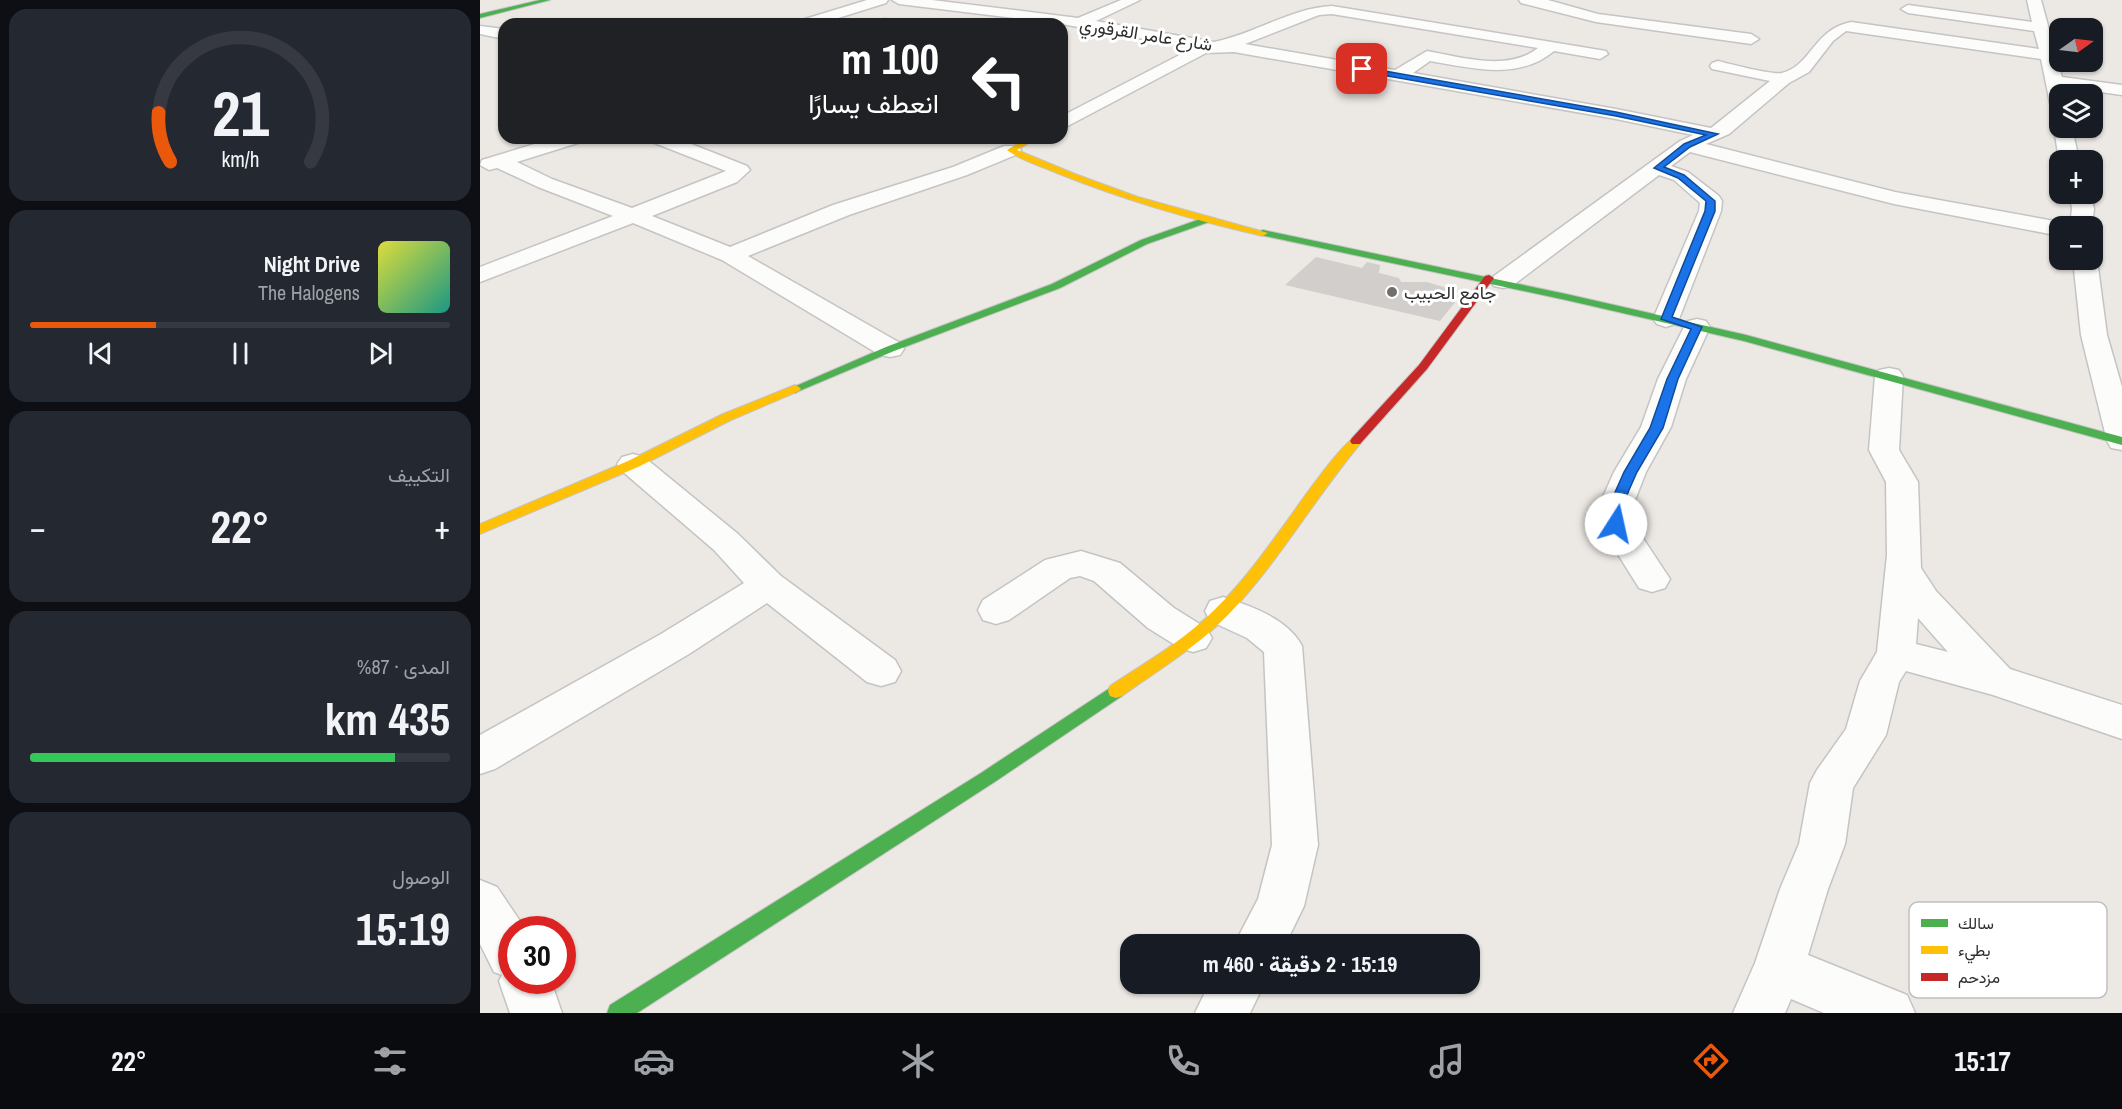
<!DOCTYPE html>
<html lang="ar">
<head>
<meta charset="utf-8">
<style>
  :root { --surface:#171b24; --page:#242831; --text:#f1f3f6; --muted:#9ea1a6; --line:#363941; --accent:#ea580c }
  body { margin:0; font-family:"Archivo Narrow",Vazirmatn,sans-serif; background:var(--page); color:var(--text); direction:rtl; height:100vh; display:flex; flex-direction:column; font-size:22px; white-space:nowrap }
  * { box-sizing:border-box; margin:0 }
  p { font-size:20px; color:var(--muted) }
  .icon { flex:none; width:33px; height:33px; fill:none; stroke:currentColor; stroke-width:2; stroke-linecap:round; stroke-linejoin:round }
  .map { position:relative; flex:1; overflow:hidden; direction:ltr }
  .panel { display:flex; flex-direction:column; gap:9px; padding:9px; background:#0d0f14; width:480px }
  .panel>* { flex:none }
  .hud { position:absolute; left:18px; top:18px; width:570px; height:126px; border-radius:18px; box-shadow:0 2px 4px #0004; direction:rtl; background:#202124; color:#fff; overflow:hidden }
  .needle { width:39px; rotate:76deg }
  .fabs { position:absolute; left:1569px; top:18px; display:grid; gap:12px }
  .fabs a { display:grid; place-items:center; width:54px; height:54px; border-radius:12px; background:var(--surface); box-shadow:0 2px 4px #0004; font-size:30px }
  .speed { position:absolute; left:18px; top:916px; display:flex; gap:12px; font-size:30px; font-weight:700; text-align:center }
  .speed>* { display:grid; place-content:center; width:78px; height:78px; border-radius:50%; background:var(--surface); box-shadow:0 2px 4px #0004; line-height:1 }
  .speed .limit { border:9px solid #d22; background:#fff; color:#111 }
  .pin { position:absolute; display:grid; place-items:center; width:51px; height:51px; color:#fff; margin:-26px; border-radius:12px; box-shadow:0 3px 9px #0006 }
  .me { position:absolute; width:66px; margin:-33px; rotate:10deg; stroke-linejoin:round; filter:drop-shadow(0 0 4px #0008) }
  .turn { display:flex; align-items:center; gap:21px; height:126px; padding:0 30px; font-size:27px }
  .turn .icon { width:78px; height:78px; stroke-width:2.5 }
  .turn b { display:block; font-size:42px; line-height:51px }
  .big { font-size:45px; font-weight:800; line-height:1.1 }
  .panel .tile { flex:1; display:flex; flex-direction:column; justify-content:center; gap:9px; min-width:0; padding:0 21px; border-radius:18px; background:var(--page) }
  .panel .dial { align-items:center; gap:0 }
  .dial svg { height:156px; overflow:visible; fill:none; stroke:var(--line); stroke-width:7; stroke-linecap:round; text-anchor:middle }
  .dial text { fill:var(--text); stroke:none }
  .song { display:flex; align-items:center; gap:18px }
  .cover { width:72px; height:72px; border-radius:9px; background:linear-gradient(135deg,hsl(60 70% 55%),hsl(170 70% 35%)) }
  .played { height:6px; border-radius:3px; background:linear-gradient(90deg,var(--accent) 30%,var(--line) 30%) }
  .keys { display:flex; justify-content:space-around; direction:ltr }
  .heat { display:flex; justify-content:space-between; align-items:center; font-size:33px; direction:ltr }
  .charge { height:9px; border-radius:4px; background:linear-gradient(90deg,#34c759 87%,var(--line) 0) }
  .trip { position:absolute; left:640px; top:934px; width:360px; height:60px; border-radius:18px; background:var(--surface); box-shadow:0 2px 4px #0004; font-weight:800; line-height:60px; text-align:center; direction:rtl }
  .tabs { display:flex; height:96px; justify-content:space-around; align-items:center; background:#090b0e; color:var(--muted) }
  .tabs .icon { width:42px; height:42px }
  .tabs .on { color:var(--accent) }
  .tabs b { font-size:27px; color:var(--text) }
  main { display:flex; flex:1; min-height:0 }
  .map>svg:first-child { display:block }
  .building { fill:#d1cecb }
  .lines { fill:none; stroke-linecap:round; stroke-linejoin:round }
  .street-casing { stroke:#c5c4c5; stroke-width:3 }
  .fast-casing { stroke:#c5c4c5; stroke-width:2 }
  .slow-casing { stroke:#c5c4c5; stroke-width:2 }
  .jam-casing { stroke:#c5c4c5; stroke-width:2 }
  .street { fill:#fcfcfb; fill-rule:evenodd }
  .fast { fill:#4caf50; fill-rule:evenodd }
  .slow { fill:#ffc107; fill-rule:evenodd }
  .jam { fill:#c62828; fill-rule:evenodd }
  .route { fill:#1a73e8; stroke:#114b97; stroke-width:1.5 }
  .poi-dot { fill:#706f6e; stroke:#fff; stroke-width:2 }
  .labels { text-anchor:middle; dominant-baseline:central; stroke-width:6; stroke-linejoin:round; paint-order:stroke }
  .far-street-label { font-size:18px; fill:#2e2e2e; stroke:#fff }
  .far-poi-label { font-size:18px; fill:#2e2e2e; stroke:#fff; text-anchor:start }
  .key { fill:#fff; stroke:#c0c0c0; stroke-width:1.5 }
  .key-label { font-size:16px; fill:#2e2e2e }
</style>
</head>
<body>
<main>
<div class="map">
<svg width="1642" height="1013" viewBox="0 0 1642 1013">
  <rect width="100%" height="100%" fill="#ece8e4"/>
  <polygon class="building" points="836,257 882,268 887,262 900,265 899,273 919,278 921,282 947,282 973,290 976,301 960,321 805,285"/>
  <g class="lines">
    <g class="street-casing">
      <g id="street">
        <polygon points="387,0 408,0 406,3 339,24 324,24 323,22 325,19"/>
        <path d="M412,0H452L598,18L641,0H660L616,21L734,42C774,34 811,8 852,6L1126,51L1128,54L1120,59L1074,51C1038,81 992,68 950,61L933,73L1136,109L1231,128L1290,81L1232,69L1230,66L1232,63L1238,61C1250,64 1292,75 1302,73C1331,66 1334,29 1371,22L1559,49L1554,31L1428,13L1421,9L1428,5L1552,22L1547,0H1561L1582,77L1642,85V95L1584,87L1586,94H1580V113L1574,112L1571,108L1561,59L1366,31L1353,41L1329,72L1309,83L1249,134L1226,144L1415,192L1580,222L1589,226H1580V236L1414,204L1210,152L1191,166L1208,172L1239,196L1242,201L1241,211L1199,319L1195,324L1186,327L1177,324L1173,319L1219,211L1220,203L1194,180L1179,175L1032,286L1023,288L1014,286L1011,281L1014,276L1200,141L1213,135L1136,119L754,52L726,53L582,129V116L713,48L582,24L419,4ZM852,14L1058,48C1028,72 981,57 947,51L915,70L765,44L839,15Z"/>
        <polygon points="1039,0 1068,0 1118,14 1271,34 1279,39 1271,44 1116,22 1041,3"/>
        <polygon points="405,19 418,21 420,24 398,24 400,20"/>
        <polygon points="0,26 24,29 24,39 0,34"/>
        <polygon points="1580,123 1580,128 1592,128 1599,160 1579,160 1574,128"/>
        <polygon points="74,138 103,138 101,142 37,162 72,179 152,208 246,171 172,142 170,138 196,138 267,166 270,170 257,182 172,216 250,247 353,205 473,167 524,146 538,146 541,150 538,154 487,175 369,215 268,256 420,343 424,349 420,355 410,357 400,355 242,260 153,223 0,282 0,267 133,216 58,187 17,168 9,170 0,165 2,160"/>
        <polygon points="1590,194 1611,194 1614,209 1612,226 1590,226 1592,209"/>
        <polygon points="1612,255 1617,260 1627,335 1642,387 1642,450 1631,448 1627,441 1601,335 1593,260 1612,260"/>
        <polygon points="1217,319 1226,321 1230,327 1206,379 1191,427 1166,472 1152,508 1153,523 1190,579 1185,588 1172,592 1159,588 1119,524 1118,508 1134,472 1161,427 1178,379 1204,327 1208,321"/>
        <path d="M1409,368L1419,370L1423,376L1419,450L1438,482L1441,568L1456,591L1530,669L1642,705V739L1513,695L1426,671L1419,682L1406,735L1373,788L1365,844L1348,889L1328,955L1427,995L1435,1013H1344L1311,999L1305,1013H1253L1275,963L1300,889L1319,844L1330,783L1337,770L1366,729L1380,681L1397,652L1407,555L1406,482L1389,450L1395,376L1399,370ZM1438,618L1468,652L1436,644Z"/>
        <polygon points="153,454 164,457 258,534 301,576 415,660 421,671 415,682 401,686 387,682 287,603 209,654 15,769 0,774 0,735 181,634 264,583 234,550 142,471 137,464 142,457"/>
        <polygon points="601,551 640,563 694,608 726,628 732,638 726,648 713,652 700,648 668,628 614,581 600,576 590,578 529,620 516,624 503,620 498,610 503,600 565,560"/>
        <path d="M743,597C771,606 808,619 822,646L838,845L824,906L805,945H754L778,899L792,845L784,652L767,638L730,621L725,611L730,601Z"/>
        <polygon points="0,880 17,887 46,930 32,930 32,981 71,981 82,1013 30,1013 19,981 22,975 14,972 0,944"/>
        <polygon points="729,984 784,984 770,1013 715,1013"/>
      </g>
    </g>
    <g class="fast-casing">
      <g id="fast">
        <polygon points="60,0 70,0 0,18 0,14"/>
        <polygon points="726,217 729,218 729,222 667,244 580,288 414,351 319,391 315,393 309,389 406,347 572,284 661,240"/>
        <polygon points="783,230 1086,294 1266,335 1642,437 1642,445 1264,341 1086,300 780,235 780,231"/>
        <polygon points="636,684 642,686 644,691 642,696 513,783 157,1013 127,1013 130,1005 501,773"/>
      </g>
    </g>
    <g class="slow-casing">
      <g id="slow">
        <path d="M547,138H557L537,150L595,174L658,197L788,233L783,236C713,220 644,200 577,173C561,166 540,160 527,150Z"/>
        <polygon points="315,385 319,387 321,389 319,391 251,420 158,467 0,534 0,524 148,461 243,414"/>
        <path d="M876,437L882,441L880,444C834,499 798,563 748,615C717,647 678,670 642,696L636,698L630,696L628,691L630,686C663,664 698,644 727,617C760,587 786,550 812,514C822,500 863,441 876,437Z"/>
      </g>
    </g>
    <g class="jam-casing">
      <polygon id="jam" points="1009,275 1014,278 947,369 880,444 872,444 870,441 872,438 939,365 1005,276"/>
    </g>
    <use href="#street" class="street"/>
    <use href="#fast" class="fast"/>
    <use href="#slow" class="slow"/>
    <use href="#jam" class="jam"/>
  </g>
  <polygon class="route" points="882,67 1136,112 1238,134 1210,147 1184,167 1204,175 1235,201 1235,211 1192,317 1222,327 1198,379 1183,428 1157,472 1149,490 1142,508 1141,527 1131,527 1128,508 1144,472 1170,428 1187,379 1211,329 1181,319 1225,211 1226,201 1198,178 1174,168 1204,144 1226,135 1136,116 879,71"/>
  <circle class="poi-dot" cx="912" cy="292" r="6"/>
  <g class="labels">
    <g class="far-street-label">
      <text transform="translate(666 34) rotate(9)">شارع عامر القرقوري</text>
    </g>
    <g class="far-poi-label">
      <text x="924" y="292">جامع الحبيب</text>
    </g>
  </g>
  <rect x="1429" y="902" width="198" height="96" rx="9" class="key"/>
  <rect x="1441" y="919" width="27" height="8" fill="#4caf50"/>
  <rect x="1441" y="946" width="27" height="8" fill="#ffc107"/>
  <rect x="1441" y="973" width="27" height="8" fill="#c62828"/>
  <g class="key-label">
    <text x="1478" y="929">سالك</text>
    <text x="1478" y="956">بطيء</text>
    <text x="1478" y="983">مزدحم</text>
  </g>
</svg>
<div class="fabs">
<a><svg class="needle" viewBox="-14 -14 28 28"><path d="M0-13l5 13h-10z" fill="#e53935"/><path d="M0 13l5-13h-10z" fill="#9ea1a6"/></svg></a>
<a><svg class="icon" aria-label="layers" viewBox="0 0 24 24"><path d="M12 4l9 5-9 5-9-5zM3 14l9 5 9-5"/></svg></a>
<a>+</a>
<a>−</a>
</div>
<div class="speed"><div class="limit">30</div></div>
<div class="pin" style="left:882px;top:69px;background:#d93025"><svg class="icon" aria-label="arrive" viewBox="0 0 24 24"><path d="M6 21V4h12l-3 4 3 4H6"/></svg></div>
<svg class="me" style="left:1136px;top:524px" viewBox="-20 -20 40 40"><circle r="19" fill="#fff"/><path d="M0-13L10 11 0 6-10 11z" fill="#1a73e8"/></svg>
<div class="trip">15:19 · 2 دقيقة · 460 m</div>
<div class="hud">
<div class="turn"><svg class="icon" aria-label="left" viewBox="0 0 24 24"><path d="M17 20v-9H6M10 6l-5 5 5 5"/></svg><div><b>100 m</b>انعطف يسارًا</div></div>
</div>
</div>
<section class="panel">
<div class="tile dial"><svg viewBox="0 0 100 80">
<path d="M14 69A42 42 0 1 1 86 69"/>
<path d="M14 69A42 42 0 0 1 8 44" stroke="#ea580c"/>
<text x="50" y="56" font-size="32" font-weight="700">21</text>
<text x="50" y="72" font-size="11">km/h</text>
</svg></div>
<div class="tile">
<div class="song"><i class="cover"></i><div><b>Night Drive</b><p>The Halogens</p></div></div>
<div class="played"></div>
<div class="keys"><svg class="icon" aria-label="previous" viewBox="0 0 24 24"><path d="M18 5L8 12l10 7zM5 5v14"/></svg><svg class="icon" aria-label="pause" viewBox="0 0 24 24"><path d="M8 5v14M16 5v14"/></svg><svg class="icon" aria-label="next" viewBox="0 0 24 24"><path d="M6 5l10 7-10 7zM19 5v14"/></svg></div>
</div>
<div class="tile"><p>التكييف</p>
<div class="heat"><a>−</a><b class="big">22°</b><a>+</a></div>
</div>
<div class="tile"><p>المدى · 87%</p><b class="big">435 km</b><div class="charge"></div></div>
<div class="tile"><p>الوصول</p><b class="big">15:19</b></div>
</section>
</main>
<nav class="tabs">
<b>15:17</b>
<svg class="icon on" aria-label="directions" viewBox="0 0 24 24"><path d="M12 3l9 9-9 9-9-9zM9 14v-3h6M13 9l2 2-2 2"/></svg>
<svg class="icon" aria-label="music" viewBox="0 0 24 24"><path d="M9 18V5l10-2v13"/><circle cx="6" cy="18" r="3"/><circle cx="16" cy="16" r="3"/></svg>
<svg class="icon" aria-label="phone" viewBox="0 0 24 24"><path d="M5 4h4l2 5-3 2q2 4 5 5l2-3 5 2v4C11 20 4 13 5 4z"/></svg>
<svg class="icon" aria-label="climate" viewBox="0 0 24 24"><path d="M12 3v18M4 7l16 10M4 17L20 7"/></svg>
<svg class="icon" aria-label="car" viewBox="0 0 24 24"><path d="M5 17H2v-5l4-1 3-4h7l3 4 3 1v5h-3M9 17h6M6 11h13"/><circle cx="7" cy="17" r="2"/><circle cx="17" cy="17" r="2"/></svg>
<svg class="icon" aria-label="filters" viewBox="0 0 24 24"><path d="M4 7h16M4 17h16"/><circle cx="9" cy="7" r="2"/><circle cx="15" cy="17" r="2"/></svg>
<b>22°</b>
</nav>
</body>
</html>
